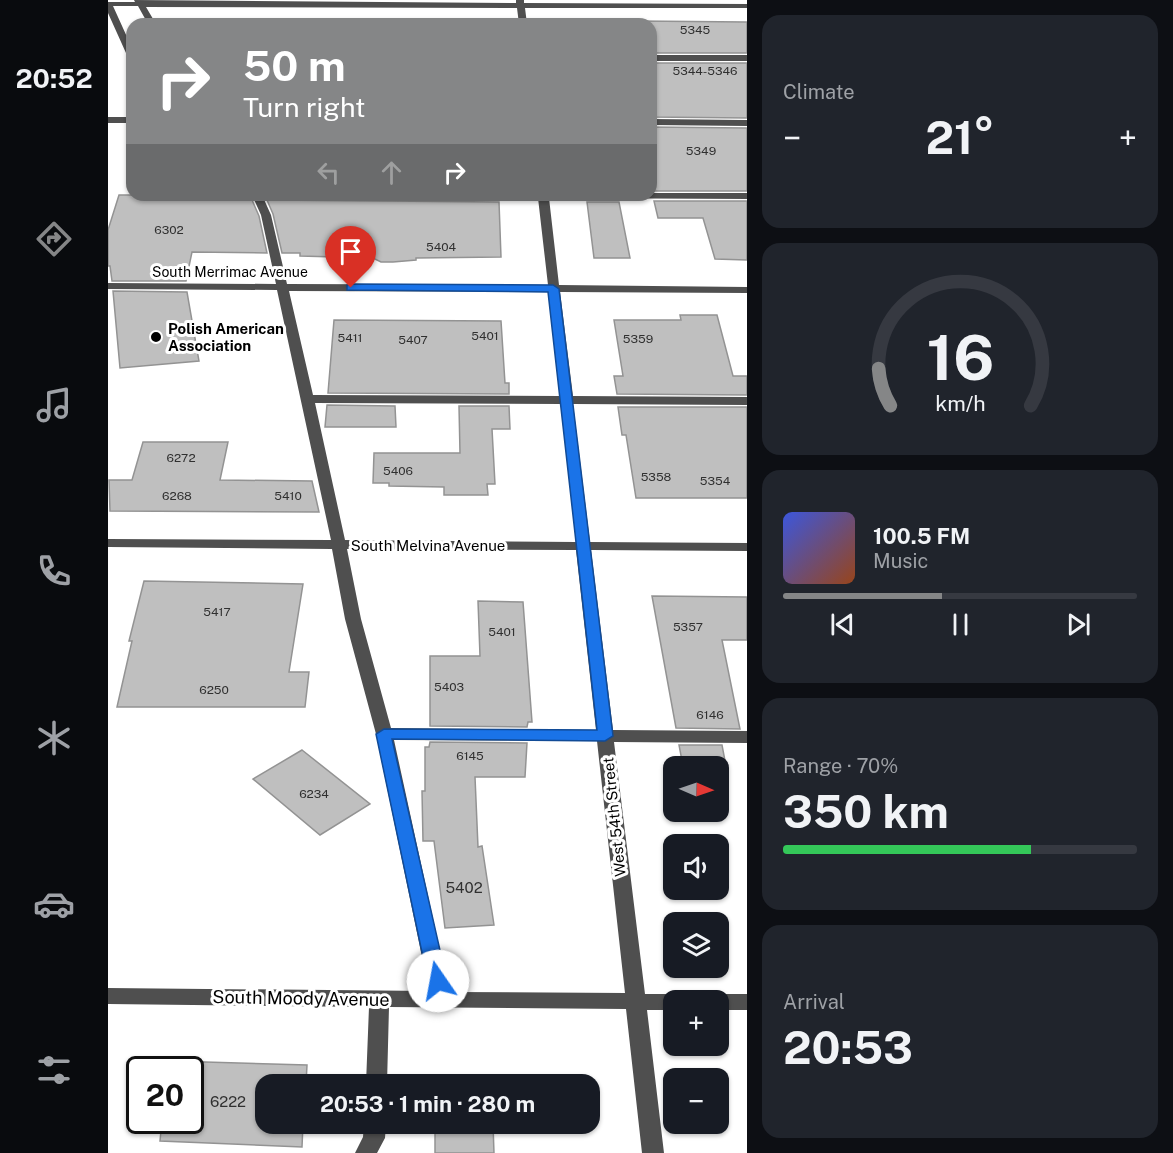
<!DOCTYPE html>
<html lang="en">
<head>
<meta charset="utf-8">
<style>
  :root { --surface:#171b24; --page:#20242c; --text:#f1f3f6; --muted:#9ea1a6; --line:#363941; --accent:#858687 }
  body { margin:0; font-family:"Public Sans",sans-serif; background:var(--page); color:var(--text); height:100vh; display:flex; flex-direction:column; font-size:22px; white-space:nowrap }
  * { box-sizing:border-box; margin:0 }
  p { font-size:20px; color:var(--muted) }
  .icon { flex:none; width:33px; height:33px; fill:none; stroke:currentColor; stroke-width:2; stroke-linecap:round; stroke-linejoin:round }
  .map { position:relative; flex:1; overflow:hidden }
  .panel { display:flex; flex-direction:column; gap:15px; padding:15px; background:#0d0f14; width:426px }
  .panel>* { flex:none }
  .top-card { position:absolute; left:18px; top:18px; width:531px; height:183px; border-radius:18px; box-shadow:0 2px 4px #0004; background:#858687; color:#fff; overflow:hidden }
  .needle { width:39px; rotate:92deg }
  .buttons { position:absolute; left:555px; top:756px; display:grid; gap:12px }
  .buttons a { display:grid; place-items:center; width:66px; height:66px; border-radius:12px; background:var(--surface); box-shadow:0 2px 4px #0004; font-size:30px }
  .speed { position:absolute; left:18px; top:1056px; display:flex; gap:12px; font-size:30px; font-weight:700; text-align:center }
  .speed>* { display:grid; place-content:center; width:78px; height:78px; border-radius:50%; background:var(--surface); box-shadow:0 2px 4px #0004; line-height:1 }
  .speed .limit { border:3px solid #111; border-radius:9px; background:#fff; color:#111 }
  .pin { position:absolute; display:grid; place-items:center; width:51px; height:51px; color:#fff; margin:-62px -26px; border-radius:50% 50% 50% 0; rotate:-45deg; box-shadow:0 0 6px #0007 }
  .pin .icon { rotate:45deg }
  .me { position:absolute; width:66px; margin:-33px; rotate:348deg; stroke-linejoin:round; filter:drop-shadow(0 0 4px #0008) }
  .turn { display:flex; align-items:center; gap:21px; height:126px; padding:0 18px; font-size:27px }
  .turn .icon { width:78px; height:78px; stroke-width:2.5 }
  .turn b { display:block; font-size:42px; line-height:51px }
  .lanes { display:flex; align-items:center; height:57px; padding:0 18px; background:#0003; justify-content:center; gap:30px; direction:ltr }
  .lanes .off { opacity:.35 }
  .big { font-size:45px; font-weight:700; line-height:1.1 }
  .panel .widget { flex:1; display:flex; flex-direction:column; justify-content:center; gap:9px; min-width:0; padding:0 21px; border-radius:18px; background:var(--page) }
  .panel .dial { align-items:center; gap:0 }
  .dial svg { height:156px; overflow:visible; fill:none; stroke:var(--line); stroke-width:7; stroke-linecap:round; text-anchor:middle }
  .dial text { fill:var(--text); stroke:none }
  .song { display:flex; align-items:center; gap:18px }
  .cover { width:72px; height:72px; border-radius:9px; background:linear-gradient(135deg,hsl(230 70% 55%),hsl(20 70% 35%)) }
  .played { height:6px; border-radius:3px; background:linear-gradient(90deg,var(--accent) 45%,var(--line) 45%) }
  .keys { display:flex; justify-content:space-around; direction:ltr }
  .heat { display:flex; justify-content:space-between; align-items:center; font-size:33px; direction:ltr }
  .charge { height:9px; border-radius:4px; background:linear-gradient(90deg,#34c759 70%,var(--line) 0) }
  .trip { position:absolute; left:147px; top:1074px; width:345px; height:60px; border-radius:18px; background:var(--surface); box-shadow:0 2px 4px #0004; font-weight:700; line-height:60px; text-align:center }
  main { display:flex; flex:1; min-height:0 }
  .menu { display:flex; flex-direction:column; width:108px; justify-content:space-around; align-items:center; background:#090b0e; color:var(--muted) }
  .menu .icon { width:42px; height:42px }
  .menu .current { color:var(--accent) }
  .menu b { font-size:27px; color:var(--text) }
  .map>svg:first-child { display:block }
  .building { fill:#bfbfbf; stroke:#939393; stroke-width:1.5 }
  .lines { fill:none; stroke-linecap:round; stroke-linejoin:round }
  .minor { fill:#4f4f4f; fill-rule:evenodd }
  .route { fill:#1a73e8; stroke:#114b97; stroke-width:1.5 }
  .poi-dot { fill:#000; stroke:#fff; stroke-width:2 }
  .labels { text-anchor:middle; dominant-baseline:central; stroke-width:6; stroke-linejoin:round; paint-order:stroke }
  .number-label { font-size:12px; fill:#303030 }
  .far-street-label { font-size:14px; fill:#000; stroke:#fff }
  .poi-label { font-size:15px; font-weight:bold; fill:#000; stroke:#fff; text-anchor:start }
  .street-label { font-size:15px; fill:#000; stroke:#fff }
  .near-number-label { font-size:15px; fill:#303030 }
  .near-street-label { font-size:18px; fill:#000; stroke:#fff }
</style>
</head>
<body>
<main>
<nav class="menu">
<b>20:52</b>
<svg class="icon current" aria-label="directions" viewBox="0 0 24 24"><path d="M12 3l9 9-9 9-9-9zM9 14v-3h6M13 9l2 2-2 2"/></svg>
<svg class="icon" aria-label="music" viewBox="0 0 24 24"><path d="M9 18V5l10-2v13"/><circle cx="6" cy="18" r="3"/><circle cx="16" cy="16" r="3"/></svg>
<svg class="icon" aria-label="phone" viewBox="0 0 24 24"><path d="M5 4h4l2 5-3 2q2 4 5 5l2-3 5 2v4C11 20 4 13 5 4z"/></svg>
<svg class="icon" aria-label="climate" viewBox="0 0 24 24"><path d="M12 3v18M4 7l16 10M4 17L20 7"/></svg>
<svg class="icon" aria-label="car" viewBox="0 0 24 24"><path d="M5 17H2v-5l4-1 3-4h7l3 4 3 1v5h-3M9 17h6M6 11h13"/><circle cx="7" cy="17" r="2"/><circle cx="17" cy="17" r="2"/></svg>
<svg class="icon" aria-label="filters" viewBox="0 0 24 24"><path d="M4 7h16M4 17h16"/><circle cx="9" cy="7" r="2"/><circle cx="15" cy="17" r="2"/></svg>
</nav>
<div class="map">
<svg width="639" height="1153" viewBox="0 0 639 1153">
  <rect width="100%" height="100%" fill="#fff"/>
  <g class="building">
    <polygon points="530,21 639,22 639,53 543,53 543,24 530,24"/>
    <polygon points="543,63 639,63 639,118 543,117"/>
    <polygon points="543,127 639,128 639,191 544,191"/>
    <polygon points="11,195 128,195 127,200 144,200 151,216 159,253 84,252 78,281 4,281 2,266 0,266 0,230"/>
    <polygon points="159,200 391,202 393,257 308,258 308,260 285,262 273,262 265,258 192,256 192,253 174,253 165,214"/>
    <polygon points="546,201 639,201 639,260 607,259 595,218 550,218"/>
    <polygon points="479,202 511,202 522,258 486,258"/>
    <polygon points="5,291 79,292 91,361 12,368"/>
    <polygon points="572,315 609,315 625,376 639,376 639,395 509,394 506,376 515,376 506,320 573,320"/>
    <polygon points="226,320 393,321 397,383 401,383 401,394 220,393"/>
    <polygon points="219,405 287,406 288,427 217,427"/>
    <polygon points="351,406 401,406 402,429 384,429 387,484 379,484 380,495 336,495 336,487 281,486 281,483 265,483 266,453 352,453"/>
    <polygon points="510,407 639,407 639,498 528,498 518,435 514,435"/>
    <polygon points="35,442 120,442 112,480 204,481 211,512 2,511 1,480 24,480"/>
    <polygon points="36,581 195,584 181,672 201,672 197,707 9,707 24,641 21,641"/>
    <polygon points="544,596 639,597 639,640 614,640 632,729 568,728"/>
    <polygon points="370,601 415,602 424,722 420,722 419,727 322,726 322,656 372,656"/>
    <polygon points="322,742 419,743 417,777 367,777 370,847 374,846 386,925 337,928 326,841 315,841 314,791 317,791 317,747 321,747"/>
    <polygon points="571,745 614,745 618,766 575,766"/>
    <polygon points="194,750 262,804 212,835 145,779"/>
    <polygon points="29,1060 199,1065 198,1084 158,1084 158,1124 195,1124 194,1147 52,1141 54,1120 82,1120 82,1070 32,1070 31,1117"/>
    <polygon points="327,1124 385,1124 386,1153 327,1153"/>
  </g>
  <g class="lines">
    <g class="minor">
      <polygon points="26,0 408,3 408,0 416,0 416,3 639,4 639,8 417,8 419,24 411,24 409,8 38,7 48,24 40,24 30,6 5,6 24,48 24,55 22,56 18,53 0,13 0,2 27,2"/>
      <rect x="543" y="55" width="96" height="6"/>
      <rect x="0" y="117" width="24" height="6"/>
      <polygon points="543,119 639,120 639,126 543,125"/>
      <path d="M543,193H639V199L441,198L451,285L639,287V293L452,292L465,396L639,397V405L465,404L482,542L639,543V551L483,550L505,730L639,731V743L506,742L537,994H566L573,996L575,1000H566V1010H539L556,1153H534L518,1009L281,1007L279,1084H258L261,1007L0,1004V988L321,991L268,734L237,619L224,549L0,547V539L223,540L169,290L0,289V283L168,284L153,215L144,195H154L163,215L179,284L440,285L430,198H357L352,195H543ZM181,291L440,292L452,396L205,395ZM207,403L453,404L468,542L237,540ZM239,549L468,550L488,730L283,728L253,619ZM286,740L489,741L517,993L341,992Z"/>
      <polygon points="610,994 639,994 639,1010 610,1010 610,1000 601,1000 603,996"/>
      <polygon points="256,1124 278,1124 277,1138 269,1153 247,1153 255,1137"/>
    </g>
  </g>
  <polygon class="route" points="243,284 445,285 451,289 505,736 497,741 284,739 339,981 336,986 330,988 323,986 320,981 268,734 276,729 489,730 440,292 239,290 239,285"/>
  <circle class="poi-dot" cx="48" cy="337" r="6"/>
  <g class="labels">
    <g class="number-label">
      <text x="587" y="30">5345</text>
      <text x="597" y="71">5344-5346</text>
      <text x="593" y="151">5349</text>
      <text x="61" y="230">6302</text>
      <text x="333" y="247">5404</text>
      <text x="377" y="336">5401</text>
      <text x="242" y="338">5411</text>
      <text x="530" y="339">5359</text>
      <text x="305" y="340">5407</text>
      <text x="73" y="458">6272</text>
      <text x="290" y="471">5406</text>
      <text x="548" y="477">5358</text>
      <text x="607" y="481">5354</text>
      <text x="69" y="496">6268</text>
      <text x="180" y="496">5410</text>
      <text x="109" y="612">5417</text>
      <text x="580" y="627">5357</text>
      <text x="394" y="632">5401</text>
      <text x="341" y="687">5403</text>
      <text x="106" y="690">6250</text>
      <text x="602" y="715">6146</text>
      <text x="362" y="756">6145</text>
      <text x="206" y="794">6234</text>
    </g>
    <g class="far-street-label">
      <text x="122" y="272">South Merrimac Avenue</text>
    </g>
    <g class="poi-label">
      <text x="60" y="328">Polish American<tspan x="60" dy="17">Association</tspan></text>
    </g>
    <g class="street-label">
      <text x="320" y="545">South Melvina Avenue</text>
      <text transform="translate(506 817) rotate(-96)">West 54th Street</text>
    </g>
    <g class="near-number-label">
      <text x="356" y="887">5402</text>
      <text x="120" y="1101">6222</text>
    </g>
    <g class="near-street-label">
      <text transform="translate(193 998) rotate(1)">South Moody Avenue</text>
    </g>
  </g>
</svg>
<div class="buttons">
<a><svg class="needle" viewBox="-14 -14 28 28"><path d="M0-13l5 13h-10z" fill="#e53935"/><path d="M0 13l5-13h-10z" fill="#9ea1a6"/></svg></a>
<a><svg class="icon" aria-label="sound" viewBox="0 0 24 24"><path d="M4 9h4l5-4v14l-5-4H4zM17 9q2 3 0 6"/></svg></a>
<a><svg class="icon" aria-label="layers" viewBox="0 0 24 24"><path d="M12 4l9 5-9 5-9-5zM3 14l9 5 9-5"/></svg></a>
<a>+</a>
<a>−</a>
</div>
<div class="speed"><div class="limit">20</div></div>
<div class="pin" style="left:243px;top:288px;background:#d93025"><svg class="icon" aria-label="arrive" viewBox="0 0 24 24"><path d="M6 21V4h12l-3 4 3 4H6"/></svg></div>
<svg class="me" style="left:330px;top:981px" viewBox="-20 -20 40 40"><circle r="19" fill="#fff"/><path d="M0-13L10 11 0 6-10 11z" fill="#1a73e8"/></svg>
<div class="trip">20:53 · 1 min · 280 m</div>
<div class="top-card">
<div class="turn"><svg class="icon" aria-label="right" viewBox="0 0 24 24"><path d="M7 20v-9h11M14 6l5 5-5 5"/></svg><div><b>50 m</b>Turn right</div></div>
<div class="lanes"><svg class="icon off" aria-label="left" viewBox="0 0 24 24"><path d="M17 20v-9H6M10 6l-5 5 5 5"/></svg><svg class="icon off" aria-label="ahead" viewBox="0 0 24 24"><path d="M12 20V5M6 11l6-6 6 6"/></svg><svg class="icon" aria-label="right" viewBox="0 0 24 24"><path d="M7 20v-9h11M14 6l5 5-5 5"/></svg></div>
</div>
</div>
<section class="panel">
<div class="widget"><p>Climate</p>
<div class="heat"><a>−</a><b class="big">21°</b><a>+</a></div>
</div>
<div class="widget dial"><svg viewBox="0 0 100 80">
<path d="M14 69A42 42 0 1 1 86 69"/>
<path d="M14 69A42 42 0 0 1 8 50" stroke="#858687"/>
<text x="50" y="56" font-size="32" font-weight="700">16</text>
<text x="50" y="72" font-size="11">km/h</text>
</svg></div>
<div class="widget">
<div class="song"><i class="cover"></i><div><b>100.5 FM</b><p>Music</p></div></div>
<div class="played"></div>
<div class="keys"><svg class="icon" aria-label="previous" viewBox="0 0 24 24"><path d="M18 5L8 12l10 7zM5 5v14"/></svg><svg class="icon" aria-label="pause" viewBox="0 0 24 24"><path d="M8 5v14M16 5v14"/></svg><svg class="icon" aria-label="next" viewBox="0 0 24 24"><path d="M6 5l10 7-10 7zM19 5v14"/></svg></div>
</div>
<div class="widget"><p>Range · 70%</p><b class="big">350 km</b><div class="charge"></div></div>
<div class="widget"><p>Arrival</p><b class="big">20:53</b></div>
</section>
</main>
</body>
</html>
